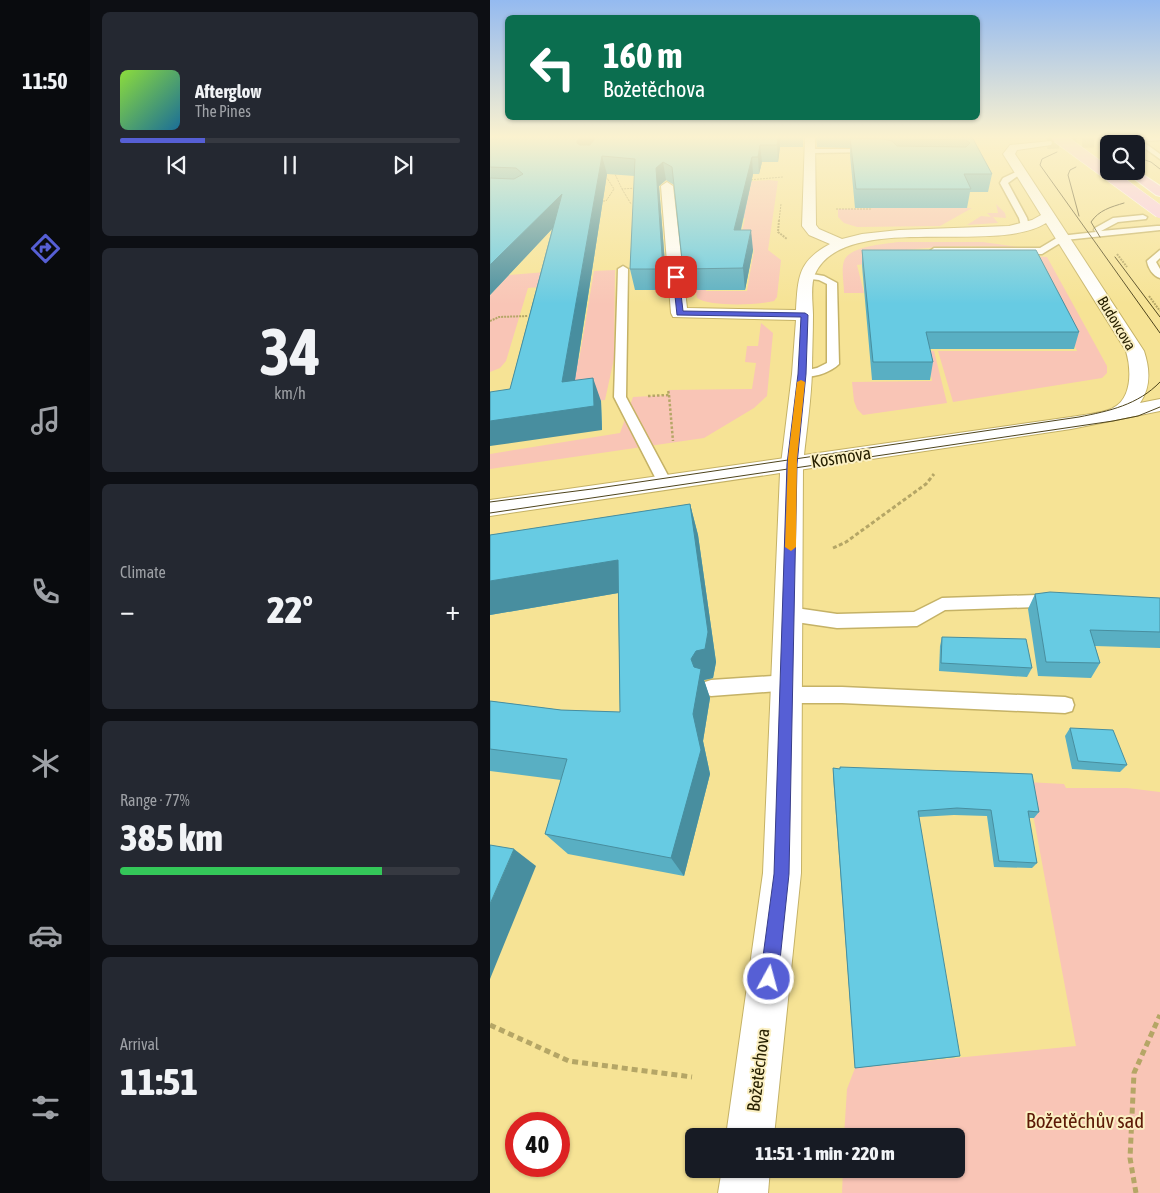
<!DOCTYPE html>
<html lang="en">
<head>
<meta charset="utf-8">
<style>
  :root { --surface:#171b24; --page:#242831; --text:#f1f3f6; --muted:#9ea1a6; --line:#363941; --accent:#565fd5 }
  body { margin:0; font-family:"Asap Condensed",sans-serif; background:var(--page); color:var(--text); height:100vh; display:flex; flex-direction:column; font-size:19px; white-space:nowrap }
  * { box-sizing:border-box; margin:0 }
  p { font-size:16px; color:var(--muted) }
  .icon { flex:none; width:28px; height:28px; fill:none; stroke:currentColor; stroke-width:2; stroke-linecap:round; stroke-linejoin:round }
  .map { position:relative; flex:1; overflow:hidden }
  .panel { display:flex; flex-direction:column; gap:12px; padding:12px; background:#0d0f14; width:400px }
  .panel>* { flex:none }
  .guide { position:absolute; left:15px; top:15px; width:475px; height:105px; border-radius:8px; box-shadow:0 1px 4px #0004; background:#0b6e4f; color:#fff; overflow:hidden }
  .fabs { position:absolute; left:610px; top:135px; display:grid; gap:10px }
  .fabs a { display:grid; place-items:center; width:45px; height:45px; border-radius:8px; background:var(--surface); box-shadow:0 1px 4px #0004; font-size:25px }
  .speed { position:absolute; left:15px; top:1112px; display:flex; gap:10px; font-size:25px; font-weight:700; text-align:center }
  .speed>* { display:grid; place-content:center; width:65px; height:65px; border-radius:50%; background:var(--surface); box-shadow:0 1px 4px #0004; line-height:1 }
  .speed .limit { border:8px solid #d22; background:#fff; color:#111 }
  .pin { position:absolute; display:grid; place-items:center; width:42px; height:42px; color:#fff; margin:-21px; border-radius:10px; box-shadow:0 2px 8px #0006 }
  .me { position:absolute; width:55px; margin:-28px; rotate:7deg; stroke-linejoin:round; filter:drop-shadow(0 0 4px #0008) }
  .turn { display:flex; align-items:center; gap:18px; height:105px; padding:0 15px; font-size:22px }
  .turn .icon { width:65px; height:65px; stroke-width:2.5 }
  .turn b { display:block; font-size:35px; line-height:42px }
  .big { font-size:38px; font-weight:800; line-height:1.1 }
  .panel .widget { flex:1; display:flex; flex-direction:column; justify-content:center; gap:8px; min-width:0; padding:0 18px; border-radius:8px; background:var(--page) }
  .panel .dial { align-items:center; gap:0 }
  .dial b { font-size:65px; line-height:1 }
  .song { display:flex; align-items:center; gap:15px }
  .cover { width:60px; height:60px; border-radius:8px; background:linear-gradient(135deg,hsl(90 70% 55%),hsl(200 70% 35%)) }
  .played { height:5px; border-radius:2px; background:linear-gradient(90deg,var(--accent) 25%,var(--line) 25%) }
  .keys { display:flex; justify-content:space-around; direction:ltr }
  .heat { display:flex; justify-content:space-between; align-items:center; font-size:28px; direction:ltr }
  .charge { height:8px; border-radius:4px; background:linear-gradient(90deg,#34c759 77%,var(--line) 0) }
  .trip { position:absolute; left:195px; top:1128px; width:280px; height:50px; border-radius:8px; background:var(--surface); box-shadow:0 1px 4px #0004; font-weight:800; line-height:50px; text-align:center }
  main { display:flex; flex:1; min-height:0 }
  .dock { display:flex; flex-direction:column; width:90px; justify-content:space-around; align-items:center; background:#090b0e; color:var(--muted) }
  .dock .icon { width:35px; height:35px }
  .dock .selected { color:var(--accent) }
  .dock b { font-size:22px; color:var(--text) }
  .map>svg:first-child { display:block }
  .green { fill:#f9c5b6 }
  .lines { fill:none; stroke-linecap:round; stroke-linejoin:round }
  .minor-tunnel { stroke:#ccbc77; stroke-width:12; stroke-dasharray:12 5.5; stroke-linecap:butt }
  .service-casing { stroke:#c5b266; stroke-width:3 }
  .minor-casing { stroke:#c5b266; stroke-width:2 }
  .tertiary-casing { stroke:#c5b266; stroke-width:2 }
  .trunk-casing { stroke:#fff; stroke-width:2 }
  .path-far4 { stroke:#b5a666; stroke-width:1; stroke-dasharray:2 1; stroke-linecap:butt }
  .path-far3 { stroke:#b5a666; stroke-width:2; stroke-dasharray:2 1; stroke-linecap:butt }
  .path-far2 { stroke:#b5a666; stroke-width:2.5; stroke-dasharray:2.5 2; stroke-linecap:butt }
  .path-far1 { stroke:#b5a666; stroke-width:3; stroke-dasharray:4 2.5; stroke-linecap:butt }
  .path { stroke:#b5a666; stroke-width:5; stroke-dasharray:6 4; stroke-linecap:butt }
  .service { fill:#fff; fill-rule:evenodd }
  .minor { fill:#fff; fill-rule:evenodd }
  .tertiary { fill:#fff; fill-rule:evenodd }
  .trunk { fill:#fbc7ee; fill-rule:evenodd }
  .tram { stroke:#4e441c; stroke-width:1 }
  .trunk-bridge-casing { stroke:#fff; stroke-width:13; stroke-linecap:butt }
  .trunk-bridge { stroke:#fbc7ee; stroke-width:12 }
  .wall { fill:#59afc3 }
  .shaded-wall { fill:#488e9f }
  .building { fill:#67cbe3; stroke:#488e9f }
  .route { fill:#565fd5; stroke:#383e8a }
  .slow { fill:#f59e0b }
  .labels { text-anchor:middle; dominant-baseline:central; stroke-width:4; stroke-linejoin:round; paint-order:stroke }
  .far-street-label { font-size:15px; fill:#261f00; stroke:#fbf0c3 }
  .street-label { font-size:18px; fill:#261f00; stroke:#fbf0c3 }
  .near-park-label { font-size:21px; fill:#5d1a07; stroke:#fbf0c3 }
</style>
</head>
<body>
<main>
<nav class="dock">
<b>11:50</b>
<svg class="icon selected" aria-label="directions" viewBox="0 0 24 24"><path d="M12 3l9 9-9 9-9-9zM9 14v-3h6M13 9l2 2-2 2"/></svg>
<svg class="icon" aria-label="music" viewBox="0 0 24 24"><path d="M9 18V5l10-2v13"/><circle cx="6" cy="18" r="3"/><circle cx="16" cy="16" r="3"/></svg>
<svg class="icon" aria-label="phone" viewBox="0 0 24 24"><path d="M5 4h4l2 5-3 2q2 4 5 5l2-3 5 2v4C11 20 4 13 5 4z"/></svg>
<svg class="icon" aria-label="climate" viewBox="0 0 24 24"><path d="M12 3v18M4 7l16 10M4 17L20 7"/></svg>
<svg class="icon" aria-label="car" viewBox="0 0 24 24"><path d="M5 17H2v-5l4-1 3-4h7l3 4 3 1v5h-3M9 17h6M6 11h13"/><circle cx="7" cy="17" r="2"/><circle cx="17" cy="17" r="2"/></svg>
<svg class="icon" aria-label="filters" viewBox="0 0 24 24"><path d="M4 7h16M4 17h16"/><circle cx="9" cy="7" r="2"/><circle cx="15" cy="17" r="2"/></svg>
</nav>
<section class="panel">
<div class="widget">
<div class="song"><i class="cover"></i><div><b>Afterglow</b><p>The Pines</p></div></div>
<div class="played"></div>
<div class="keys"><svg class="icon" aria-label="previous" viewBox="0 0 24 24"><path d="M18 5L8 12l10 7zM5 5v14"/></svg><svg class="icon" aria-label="pause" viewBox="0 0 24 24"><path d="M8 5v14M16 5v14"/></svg><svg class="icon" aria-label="next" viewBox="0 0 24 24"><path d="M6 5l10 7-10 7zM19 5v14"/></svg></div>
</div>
<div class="widget dial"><b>34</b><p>km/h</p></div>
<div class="widget"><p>Climate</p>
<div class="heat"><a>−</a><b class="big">22°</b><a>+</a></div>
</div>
<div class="widget"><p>Range · 77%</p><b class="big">385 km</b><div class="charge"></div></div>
<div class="widget"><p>Arrival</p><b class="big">11:51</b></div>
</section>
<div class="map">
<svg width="670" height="1193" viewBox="0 0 670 1193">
  <rect width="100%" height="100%" fill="#f6e395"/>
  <g class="green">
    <path d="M279,180L288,181L278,250L291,260L287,297L284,301C270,305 219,307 207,298L204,279H219L216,291H257L264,250H248L255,218L241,217L207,185Z"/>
    <polygon points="506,204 515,213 516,218 503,217 508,223 507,223 477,225 491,216 501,217 497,213 508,213"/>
    <polygon points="386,208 482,208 450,226 367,227 354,223 348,217 348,209"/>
    <path d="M408,242H493L535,248C493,246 450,245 407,251C393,253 382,264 367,265L374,293H354C354,283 351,270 354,261C359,246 395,244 408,242Z"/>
    <polygon points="540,256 557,257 617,366 617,373 612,378 463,402 448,351 587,351"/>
    <polygon points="125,270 124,359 115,400 18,411 31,366 89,360 104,271"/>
    <polygon points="56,272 50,287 38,288 16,361 10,368 0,372 0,295 19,275"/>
    <polygon points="271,323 283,333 277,396 264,408 214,438 0,469 0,454 130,433 143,397 179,395 178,390 262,389 266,363 255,362 257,346 268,346"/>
    <polygon points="436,351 444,351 457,403 373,415 367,409 364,401 362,382 442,381"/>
    <polygon points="537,782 574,784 576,788 637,788 670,792 670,1193 352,1193 353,1169 466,1169 466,1136 354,1136 357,1089 365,1068 586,1046"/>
  </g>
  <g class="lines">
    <polyline class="minor-tunnel" points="557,143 617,141"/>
    <g class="service-casing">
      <g id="service">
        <polygon points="670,137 670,140 652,141 670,154 670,159 643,140 646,138"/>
        <polygon points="381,149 384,151 383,152 320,153 317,151 320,149"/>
        <polygon points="530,170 532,171 532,173 518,183 537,218 539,226 535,228 531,226 529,218 510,183 513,178"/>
        <polygon points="653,215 657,217 656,219 628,222 611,231 667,226 670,226 670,230 575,240 552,254 444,254 440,251 444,248 550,248 570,236 606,232 604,230 605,228 623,218"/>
        <path d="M670,250V258L666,262L670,269V278C663,276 658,268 657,261Z"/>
        <polygon points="133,266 138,269 136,397 182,483 180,486 170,486 168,483 124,397 128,269"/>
        <path d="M316,273L334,276L347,283L349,364C340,373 321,379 308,376L306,374L308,372L327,368L337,363V284L329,280L313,278V274Z"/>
        <polygon points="547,595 553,596 555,601 553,606 547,607 455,610 427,626 347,628 299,621 293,619 291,614 293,609 299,607 347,614 424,612 452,598"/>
        <polygon points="297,675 303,677 306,683 304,687 352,687 575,697 582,699 584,705 582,711 575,713 352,703 296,703 289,701 287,695 288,691 221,696 215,694 212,688 215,682 221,680"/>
      </g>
    </g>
    <g class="minor-casing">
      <g id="minor">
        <path d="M315,137H325L326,225L329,229L352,239L372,234L409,230L519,226L542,220L551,215L513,154L520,145L561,141L562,143L561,145L527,150L525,154L654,351C660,369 661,387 650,403L670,399V411L581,429L302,471L294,469L291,464L302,374L306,320L183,317L181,313L171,186L177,182L183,186L197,308L306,310C308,277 308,261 340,244L319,235L312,226ZM556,223L636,351C641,368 643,398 623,408C614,413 592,415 581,417L314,455C317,428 321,400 322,372C322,353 323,334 323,315C323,304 320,285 325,274C354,210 505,256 556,223Z"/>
        <path d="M636,137H647L651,140C644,146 618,146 612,141L617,138Z"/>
      </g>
    </g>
    <g class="tertiary-casing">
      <g id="tertiary">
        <polygon points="302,457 310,459 313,464 311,873 284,1136 236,1136 273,873 290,473 0,516 0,500"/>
        <polygon points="232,1169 280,1169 278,1193 228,1193"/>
      </g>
    </g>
    <g class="trunk-casing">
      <g id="trunk">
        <polygon points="637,137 649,137 651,140 646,143"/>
        <polygon points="646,170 670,186 670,196 666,195 634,171"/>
      </g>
    </g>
    <g class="path-far4">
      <polyline points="124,172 132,189 147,188"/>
      <polyline points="258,180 293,177"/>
      <polyline points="132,189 141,204"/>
      <polyline points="110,201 116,201 124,189 117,178"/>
      <polyline points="346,209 382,209"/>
      <polyline points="289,221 291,204"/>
    </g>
    <g class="path-far3">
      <polyline points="289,220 288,232 297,239"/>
      <polyline points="627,254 637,267"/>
      <polyline points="659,296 670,311"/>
      <polyline points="0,321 9,317 38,316"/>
    </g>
    <g class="path-far2">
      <polyline points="179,395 183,441"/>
      <polyline points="158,396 179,395 178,390"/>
    </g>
    <polyline class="path-far1" points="343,548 356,542 436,484 444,474"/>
    <g class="path">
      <polyline points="0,1025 79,1061 202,1077"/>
      <polyline points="646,1193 640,1158 644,1073 670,1015"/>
    </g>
    <use href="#service" class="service"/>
    <use href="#minor" class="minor"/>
    <use href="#tertiary" class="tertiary"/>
    <use href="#trunk" class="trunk"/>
    <g class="tram">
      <polyline points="567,152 552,159 550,165 670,333"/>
      <polyline points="646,157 661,162 670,169"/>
      <polyline points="586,167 580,170 578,175 589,216"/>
      <path d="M610,237L601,222C609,210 621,207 634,203"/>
      <polyline points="625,257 670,317"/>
      <path d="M0,502L102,489L589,417C619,411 648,405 670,382"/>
      <polyline points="0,513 623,421 648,416 670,407"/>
    </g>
    <g class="trunk-bridge-casing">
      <polyline id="trunk-bridge" points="568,137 670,212"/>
    </g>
    <use href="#trunk-bridge" class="trunk-bridge"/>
  </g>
  <g class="wall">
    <polygon points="0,137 313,137 313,147 290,147 288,162 272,162 269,174 263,174 251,230 263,250 255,290 197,290 193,269 184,185 176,180 169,186 177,290 145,290 140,269 145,176 117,174 85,380 111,401 112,430 20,389 62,229 0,295"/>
    <polygon points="326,137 482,137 502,174 498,192 480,192 477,208 365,208 360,155 360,148 327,147"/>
    <polygon points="372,250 589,332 584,349 440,349 443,362 440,380 382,380 372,266"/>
    <polygon points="200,504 208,535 226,662 223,678 214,680 220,698 213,741 220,774 194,876 78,854 55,834 71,780 0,771 0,701 71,710 130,712 128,593 0,615 0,535"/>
    <polygon points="545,594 670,598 670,648 605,646 610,663 601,678 548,676 538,609"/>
    <polygon points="452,637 542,668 537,677 449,671 450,646"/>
    <polygon points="580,728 637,765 630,772 582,769 575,736"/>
    <polygon points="343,768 350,769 549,812 544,818 539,818 547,863 542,868 504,867 497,816 464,815 429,817 466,1057 365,1068 343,776"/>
  </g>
  <g class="shaded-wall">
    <polygon points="90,137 107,137 92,158 87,143 87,141"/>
    <polygon points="288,137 290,137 290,147 288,162 287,145"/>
    <polygon points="270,145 272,162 269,174 268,157"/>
    <polygon points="112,156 117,174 81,405 72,382"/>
    <polygon points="262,157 263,174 246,250 244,230"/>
    <polygon points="173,162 176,180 169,186 177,290 173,269 166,168"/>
    <polygon points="72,194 77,213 0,295 0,265"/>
    <polygon points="261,230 263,250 255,290 253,268"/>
    <polygon points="103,378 111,401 112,430 0,446 0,421"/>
    <polygon points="200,504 208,535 226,662 223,678 214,680 220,698 213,741 220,774 194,876 181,858 203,714 201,659 206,651"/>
    <polygon points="128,560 140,591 0,615 0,581"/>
    <polygon points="24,849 46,866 0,979 0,904"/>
  </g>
  <g class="building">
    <polygon points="0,137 90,137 87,141 87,143 90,145 100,145 106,137 288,137 287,145 270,145 268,157 262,157 244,230 261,230 253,268 193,269 182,167 173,162 166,168 173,269 140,269 145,159 112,156 72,382 103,378 104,406 0,421 0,392 20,389 72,194 0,265 0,178 24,179 33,174 26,168 0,167"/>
    <polygon points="411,137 482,137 502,174 474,174 481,189 366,189 360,138 393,139 402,141 407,146 476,147 480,143 476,140 412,139"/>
    <polygon points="372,250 546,250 589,332 436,332 443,362 383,362"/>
    <polygon points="200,504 218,632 215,649 206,651 201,659 204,667 211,669 203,714 211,750 181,858 55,834 77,759 0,749 0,701 71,710 130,712 128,560 0,581 0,535"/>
    <polygon points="560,592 670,598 670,632 600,630 610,663 556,662 545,594"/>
    <polygon points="452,637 536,639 542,668 451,663"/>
    <polygon points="580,728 623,730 637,765 588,761"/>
    <polygon points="350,767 542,774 549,812 538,811 547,863 509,861 501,810 467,808 428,811 470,1056 365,1068 343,768 350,769"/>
    <polygon points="0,845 24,849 0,904"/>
  </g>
  <linearGradient id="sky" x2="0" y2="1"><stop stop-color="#94baf0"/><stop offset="0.45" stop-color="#fbf2cf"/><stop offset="1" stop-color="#fbf2cf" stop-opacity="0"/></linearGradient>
  <rect width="670" height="304" fill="url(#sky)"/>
  <polygon class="route" points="186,275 189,277 193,311 315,313 318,315 316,374 307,464 299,874 288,979 285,985 279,988 273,985 270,979 284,874 297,464 308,374 311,317 187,315 183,277"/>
  <polygon class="slow" points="311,380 315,382 307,459 306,547 301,551 295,547 298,459 307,382"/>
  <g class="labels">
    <g class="far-street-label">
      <text transform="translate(627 323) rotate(59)">Budovcova</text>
    </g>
    <g class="street-label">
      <text transform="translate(351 457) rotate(-9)">Kosmova</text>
      <text transform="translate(268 1070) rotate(-83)">Božetěchova</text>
    </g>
    <g class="near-park-label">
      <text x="595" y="1120">Božetěchův sad</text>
    </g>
  </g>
</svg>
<div class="fabs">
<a><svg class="icon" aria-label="search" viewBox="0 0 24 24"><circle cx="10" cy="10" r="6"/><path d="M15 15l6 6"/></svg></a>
</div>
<div class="speed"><div class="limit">40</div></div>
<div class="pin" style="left:186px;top:277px;background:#d93025"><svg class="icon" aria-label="arrive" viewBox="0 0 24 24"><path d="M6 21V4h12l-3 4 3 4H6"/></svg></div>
<svg class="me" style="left:279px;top:979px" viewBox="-20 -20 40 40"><circle r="17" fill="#565fd5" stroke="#fff" stroke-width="3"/><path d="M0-11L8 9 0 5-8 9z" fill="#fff"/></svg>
<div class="trip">11:51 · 1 min · 220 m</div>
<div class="guide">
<div class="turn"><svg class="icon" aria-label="left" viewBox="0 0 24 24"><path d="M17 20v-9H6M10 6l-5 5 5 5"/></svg><div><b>160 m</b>Božetěchova</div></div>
</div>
</div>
</main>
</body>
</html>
